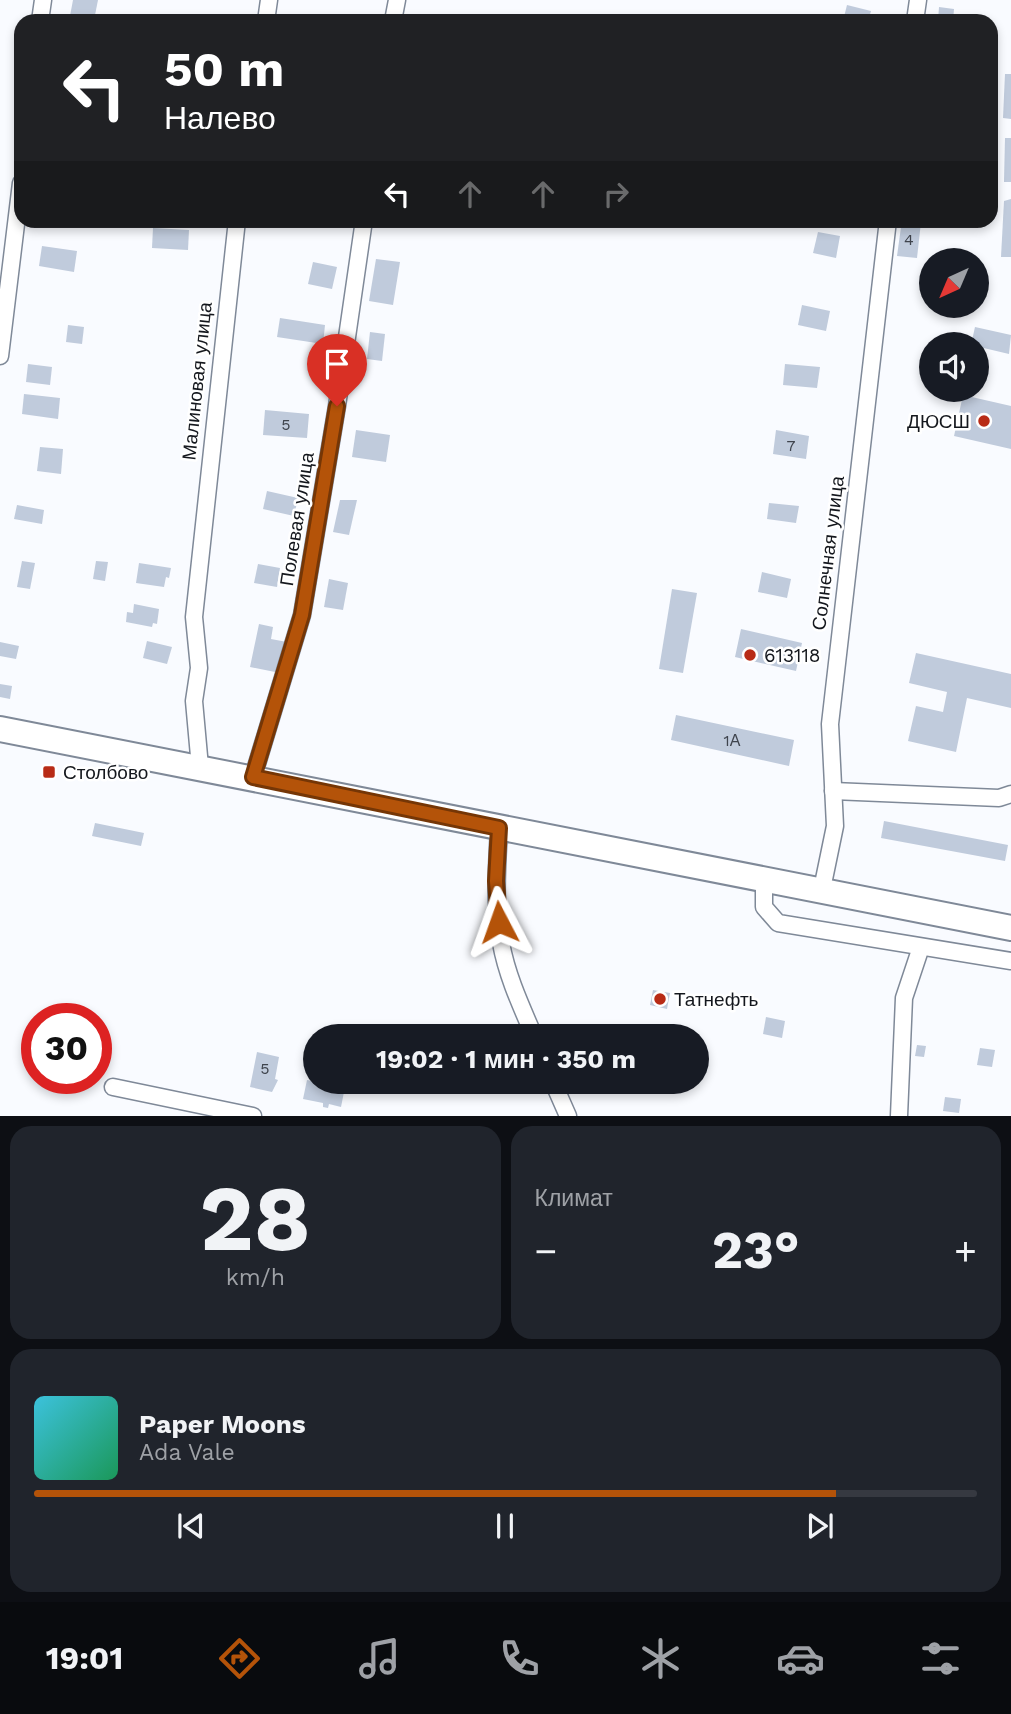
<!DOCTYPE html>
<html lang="ru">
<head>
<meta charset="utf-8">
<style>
  :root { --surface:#171b24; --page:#20242c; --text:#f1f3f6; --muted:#9ea1a6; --line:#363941; --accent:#b45309 }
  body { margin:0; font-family:"Work Sans",sans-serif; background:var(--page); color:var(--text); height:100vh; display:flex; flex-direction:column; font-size:26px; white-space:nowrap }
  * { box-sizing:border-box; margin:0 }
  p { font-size:23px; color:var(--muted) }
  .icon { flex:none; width:38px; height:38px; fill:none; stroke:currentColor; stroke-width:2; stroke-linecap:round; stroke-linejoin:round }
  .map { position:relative; height:1116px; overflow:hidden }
  .panel { display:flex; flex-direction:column; gap:10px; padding:10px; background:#0d0f14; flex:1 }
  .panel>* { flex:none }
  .guide { position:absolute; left:14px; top:14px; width:984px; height:214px; border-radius:21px; box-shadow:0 4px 10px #0003; background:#202124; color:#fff; overflow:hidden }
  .needle { width:46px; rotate:224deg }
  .tools { position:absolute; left:919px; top:248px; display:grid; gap:14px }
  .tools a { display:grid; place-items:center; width:70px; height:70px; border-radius:50%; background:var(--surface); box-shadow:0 4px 10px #0003; font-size:35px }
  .speed { position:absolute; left:21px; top:1003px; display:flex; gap:14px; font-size:35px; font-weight:700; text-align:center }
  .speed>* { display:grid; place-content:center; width:91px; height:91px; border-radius:50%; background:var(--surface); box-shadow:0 4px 10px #0003; line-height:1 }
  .speed .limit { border:10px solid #d22; background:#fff; color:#111 }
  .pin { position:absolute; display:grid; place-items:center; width:60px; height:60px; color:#fff; margin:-72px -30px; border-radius:50% 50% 50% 0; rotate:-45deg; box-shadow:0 0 7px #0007 }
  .pin .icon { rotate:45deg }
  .me { position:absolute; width:77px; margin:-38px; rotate:356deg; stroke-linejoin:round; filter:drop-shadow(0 0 5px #0008) }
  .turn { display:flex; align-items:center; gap:24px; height:147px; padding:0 35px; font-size:32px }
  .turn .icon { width:91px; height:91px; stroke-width:2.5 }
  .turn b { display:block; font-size:49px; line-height:60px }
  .lanes { display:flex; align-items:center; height:66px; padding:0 35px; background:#0003; justify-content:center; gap:35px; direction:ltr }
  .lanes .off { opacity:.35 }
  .big { font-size:52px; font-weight:700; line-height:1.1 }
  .panel .tile { flex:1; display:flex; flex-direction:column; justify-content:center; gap:10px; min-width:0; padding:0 24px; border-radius:21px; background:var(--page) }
  .panel .dial { align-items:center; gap:0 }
  .dial b { font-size:91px; line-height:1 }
  .song { display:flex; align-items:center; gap:21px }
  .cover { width:84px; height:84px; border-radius:10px; background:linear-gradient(135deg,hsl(190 70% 55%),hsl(150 70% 35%)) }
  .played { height:7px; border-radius:4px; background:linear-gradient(90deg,var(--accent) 85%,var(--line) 85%) }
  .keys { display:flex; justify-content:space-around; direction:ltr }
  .heat { display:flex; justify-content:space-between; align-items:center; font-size:38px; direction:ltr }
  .panel .tiles { flex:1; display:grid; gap:10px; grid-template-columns:1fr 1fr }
  .tile:last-child { grid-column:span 2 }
  .trip { position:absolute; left:303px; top:1024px; width:406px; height:70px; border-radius:35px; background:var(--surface); box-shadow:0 4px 10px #0003; font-weight:700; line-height:70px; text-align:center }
  .dock { display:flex; height:112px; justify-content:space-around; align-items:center; background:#090b0e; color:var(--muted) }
  .dock .icon { width:49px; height:49px }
  .dock .current { color:var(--accent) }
  .dock b { font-size:32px; color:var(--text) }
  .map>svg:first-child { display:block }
  .building { fill:#c0cbdc }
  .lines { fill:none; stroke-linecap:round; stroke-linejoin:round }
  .minor-casing { stroke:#7f8998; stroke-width:19 }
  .highway-casing { stroke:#7f8998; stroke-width:28 }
  .minor { stroke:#fff; stroke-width:16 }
  .highway { stroke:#fff; stroke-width:24 }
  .route-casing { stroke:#753606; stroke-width:18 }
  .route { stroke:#b45309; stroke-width:12 }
  .poi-dot { fill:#b82b16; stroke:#fff; stroke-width:2.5 }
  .labels { text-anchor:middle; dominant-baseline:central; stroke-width:5; stroke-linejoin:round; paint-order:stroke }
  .number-label { font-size:16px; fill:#3f444d }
  .street-label { font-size:19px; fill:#14171d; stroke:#fff }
  .poi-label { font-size:19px; fill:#14171d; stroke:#fff; text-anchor:start }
</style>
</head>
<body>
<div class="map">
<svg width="1011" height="1116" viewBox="0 0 1011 1116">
  <rect width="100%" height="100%" fill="#f9fbff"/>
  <g class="building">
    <polygon points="73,0 98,0 94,20 70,16"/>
    <polygon points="847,5 871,11 868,21 843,21"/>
    <polygon points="939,7 954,9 953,21 938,21"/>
    <polygon points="1005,74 1011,74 1011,119 1003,118"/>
    <polygon points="1005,138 1011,138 1011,182 1004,182"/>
    <polygon points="1011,199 1011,257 1001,257 1004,201"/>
    <polygon points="902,220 921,222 917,258 897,256"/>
    <polygon points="153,228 189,230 188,250 152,248"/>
    <polygon points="818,232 840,236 836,258 813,253"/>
    <polygon points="42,246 77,251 74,272 39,266"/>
    <polygon points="376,259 400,262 393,305 369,301"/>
    <polygon points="313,262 337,267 332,289 308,284"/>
    <polygon points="802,305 830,311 826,331 798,325"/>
    <polygon points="280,318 325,325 323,344 277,337"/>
    <polygon points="68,325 84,327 82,344 66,342"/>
    <polygon points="975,327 1011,335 1009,354 971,345"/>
    <polygon points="370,332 385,334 382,361 367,359"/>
    <polygon points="28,364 52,367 50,385 26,382"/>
    <polygon points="785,364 820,367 817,388 783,385"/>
    <polygon points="24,394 60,398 58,419 22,414"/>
    <polygon points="963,395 1011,406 1011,449 954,436"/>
    <polygon points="265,410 309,414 307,438 263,435"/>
    <polygon points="356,430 390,435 386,462 352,457"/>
    <polygon points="776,430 809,436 806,459 773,454"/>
    <polygon points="40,447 63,449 61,474 37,471"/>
    <polygon points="267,491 298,498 294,516 263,509"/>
    <polygon points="340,500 357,500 349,535 333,532"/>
    <polygon points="769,503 799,506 796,523 767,519"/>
    <polygon points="17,505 44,510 42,524 14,519"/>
    <polygon points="22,561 35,563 30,589 17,587"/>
    <polygon points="96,561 108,562 105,581 93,579"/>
    <polygon points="139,563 171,568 169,578 166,577 164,587 136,583"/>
    <polygon points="258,564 280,568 277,587 254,583"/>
    <polygon points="762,572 791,579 787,598 758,592"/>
    <polygon points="329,579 348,583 343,610 324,607"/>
    <polygon points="672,589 697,593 683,673 659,669"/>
    <polygon points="134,604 159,609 157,624 153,623 152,627 126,622 127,612 133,613"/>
    <polygon points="259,624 273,627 271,639 287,642 280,673 250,667"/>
    <polygon points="741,629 802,643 796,671 735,657"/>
    <polygon points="147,641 172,647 167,664 143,658"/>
    <polygon points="0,642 19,646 16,659 0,656"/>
    <polygon points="916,653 1011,674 1011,708 967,698 956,752 908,741 916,706 943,712 947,692 909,683"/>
    <polygon points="0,684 12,686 10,699 0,697"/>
    <polygon points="676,715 794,740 789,766 671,740"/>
    <polygon points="884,821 1008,845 1005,861 881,838"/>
    <polygon points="95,823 144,833 141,846 92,836"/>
    <polygon points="653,990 670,993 667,1009 650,1005"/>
    <polygon points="766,1017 785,1021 782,1038 763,1034"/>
    <polygon points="917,1045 926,1046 924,1057 915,1056"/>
    <polygon points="980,1048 995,1050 992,1067 977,1065"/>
    <polygon points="257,1052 279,1057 275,1079 278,1080 272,1092 250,1087"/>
    <polygon points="307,1080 345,1087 341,1107 329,1104 328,1108 323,1107 323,1103 303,1099"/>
    <polygon points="945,1097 961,1099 959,1113 943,1111"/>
  </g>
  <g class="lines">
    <g class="minor-casing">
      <g id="minor">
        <polyline points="40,21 43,0"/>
        <polyline points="266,21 269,0"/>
        <polyline points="393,21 397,0"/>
        <polyline points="915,21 918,0"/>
        <polyline points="0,356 21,183"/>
        <polyline points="200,767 194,701 199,668 194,617 237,220"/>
        <polyline points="253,777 302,615 337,406 364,220"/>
        <polyline points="833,791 999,798 1011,794"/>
        <path d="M499,828C497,866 494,905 501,943C507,976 521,1006 534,1036"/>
        <polyline points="764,878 764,907 778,923 1011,961"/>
        <polyline points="822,889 835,826 830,724 888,220"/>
        <polyline points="553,1082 568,1116"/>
        <polyline points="113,1087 253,1116"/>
        <polyline points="899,1116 904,998 921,947"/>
      </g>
    </g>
    <g class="highway-casing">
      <polyline id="highway" points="0,729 1011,928"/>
    </g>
    <use href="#minor" class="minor"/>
    <use href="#highway" class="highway"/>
  </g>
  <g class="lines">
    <g class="route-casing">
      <polyline id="route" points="337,406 302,615 253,777 499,828 496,881 499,922"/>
    </g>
    <use href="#route" class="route"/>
  </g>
  <g class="poi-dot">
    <circle cx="984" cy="421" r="7"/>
    <circle cx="750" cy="655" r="7"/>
    <rect x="42" y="765" width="14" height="14" rx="3.5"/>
    <circle cx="660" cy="999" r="7"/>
  </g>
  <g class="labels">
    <g class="number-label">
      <text x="909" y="239">4</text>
      <text x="286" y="424">5</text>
      <text x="791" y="445">7</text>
      <text x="732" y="740">1А</text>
      <text x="265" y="1068">5</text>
    </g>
    <g class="street-label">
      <text transform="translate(197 381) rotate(-84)">Малиновая улица</text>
      <text transform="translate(297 519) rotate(-81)">Полевая улица</text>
      <text transform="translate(828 553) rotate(-83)">Солнечная улица</text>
    </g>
    <g class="poi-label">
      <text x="970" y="421" text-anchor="end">ДЮСШ</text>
      <text x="764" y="655">613118</text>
      <text x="63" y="772">Столбово</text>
      <text x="674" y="999">Татнефть</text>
    </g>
  </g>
</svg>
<div class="tools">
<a><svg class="needle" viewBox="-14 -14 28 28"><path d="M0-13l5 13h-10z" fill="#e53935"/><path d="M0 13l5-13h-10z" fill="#9ea1a6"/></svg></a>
<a><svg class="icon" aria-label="sound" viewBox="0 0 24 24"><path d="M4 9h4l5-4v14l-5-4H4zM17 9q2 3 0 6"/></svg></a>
</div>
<div class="speed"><div class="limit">30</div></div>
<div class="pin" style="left:337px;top:406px;background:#d93025"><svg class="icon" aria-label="arrive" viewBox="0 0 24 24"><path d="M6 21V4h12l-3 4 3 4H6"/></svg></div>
<svg class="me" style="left:499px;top:922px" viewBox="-20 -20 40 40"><path d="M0-17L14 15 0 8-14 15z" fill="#b45309" stroke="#fff" stroke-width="4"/></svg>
<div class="trip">19:02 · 1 мин · 350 m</div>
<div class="guide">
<div class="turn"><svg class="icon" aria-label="left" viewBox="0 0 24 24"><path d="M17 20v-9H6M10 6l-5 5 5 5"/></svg><div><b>50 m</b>Налево</div></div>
<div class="lanes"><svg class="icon" aria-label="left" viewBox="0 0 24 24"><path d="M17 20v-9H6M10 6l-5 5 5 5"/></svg><svg class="icon off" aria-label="ahead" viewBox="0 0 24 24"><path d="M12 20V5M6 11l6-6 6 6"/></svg><svg class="icon off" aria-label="ahead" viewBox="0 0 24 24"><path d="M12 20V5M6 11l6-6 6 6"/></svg><svg class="icon off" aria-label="right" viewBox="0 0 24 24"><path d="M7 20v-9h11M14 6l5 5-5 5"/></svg></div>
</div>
</div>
<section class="panel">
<div class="tiles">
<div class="tile dial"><b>28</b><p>km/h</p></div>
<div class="tile"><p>Климат</p>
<div class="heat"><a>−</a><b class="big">23°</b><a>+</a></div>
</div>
<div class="tile">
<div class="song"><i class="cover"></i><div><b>Paper Moons</b><p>Ada Vale</p></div></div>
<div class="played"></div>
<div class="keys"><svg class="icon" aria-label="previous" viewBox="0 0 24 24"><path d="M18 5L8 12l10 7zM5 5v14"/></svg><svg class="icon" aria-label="pause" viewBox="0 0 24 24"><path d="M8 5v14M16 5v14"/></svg><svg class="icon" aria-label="next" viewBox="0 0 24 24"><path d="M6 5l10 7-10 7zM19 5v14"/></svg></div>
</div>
</div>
</section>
<nav class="dock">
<b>19:01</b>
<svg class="icon current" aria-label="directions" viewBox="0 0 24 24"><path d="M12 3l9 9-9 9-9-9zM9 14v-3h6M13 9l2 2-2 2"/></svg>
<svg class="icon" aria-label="music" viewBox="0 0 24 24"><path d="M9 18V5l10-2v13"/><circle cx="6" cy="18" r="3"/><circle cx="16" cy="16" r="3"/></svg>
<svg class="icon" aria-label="phone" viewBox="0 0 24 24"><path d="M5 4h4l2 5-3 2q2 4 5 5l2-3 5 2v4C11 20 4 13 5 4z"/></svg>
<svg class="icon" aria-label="climate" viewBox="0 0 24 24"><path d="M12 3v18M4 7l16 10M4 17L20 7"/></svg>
<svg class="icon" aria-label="car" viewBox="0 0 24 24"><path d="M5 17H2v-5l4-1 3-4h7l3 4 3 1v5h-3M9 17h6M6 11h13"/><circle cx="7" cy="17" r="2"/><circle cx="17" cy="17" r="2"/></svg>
<svg class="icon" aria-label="filters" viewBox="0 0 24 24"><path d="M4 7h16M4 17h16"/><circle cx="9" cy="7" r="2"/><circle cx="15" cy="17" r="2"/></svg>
</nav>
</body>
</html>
